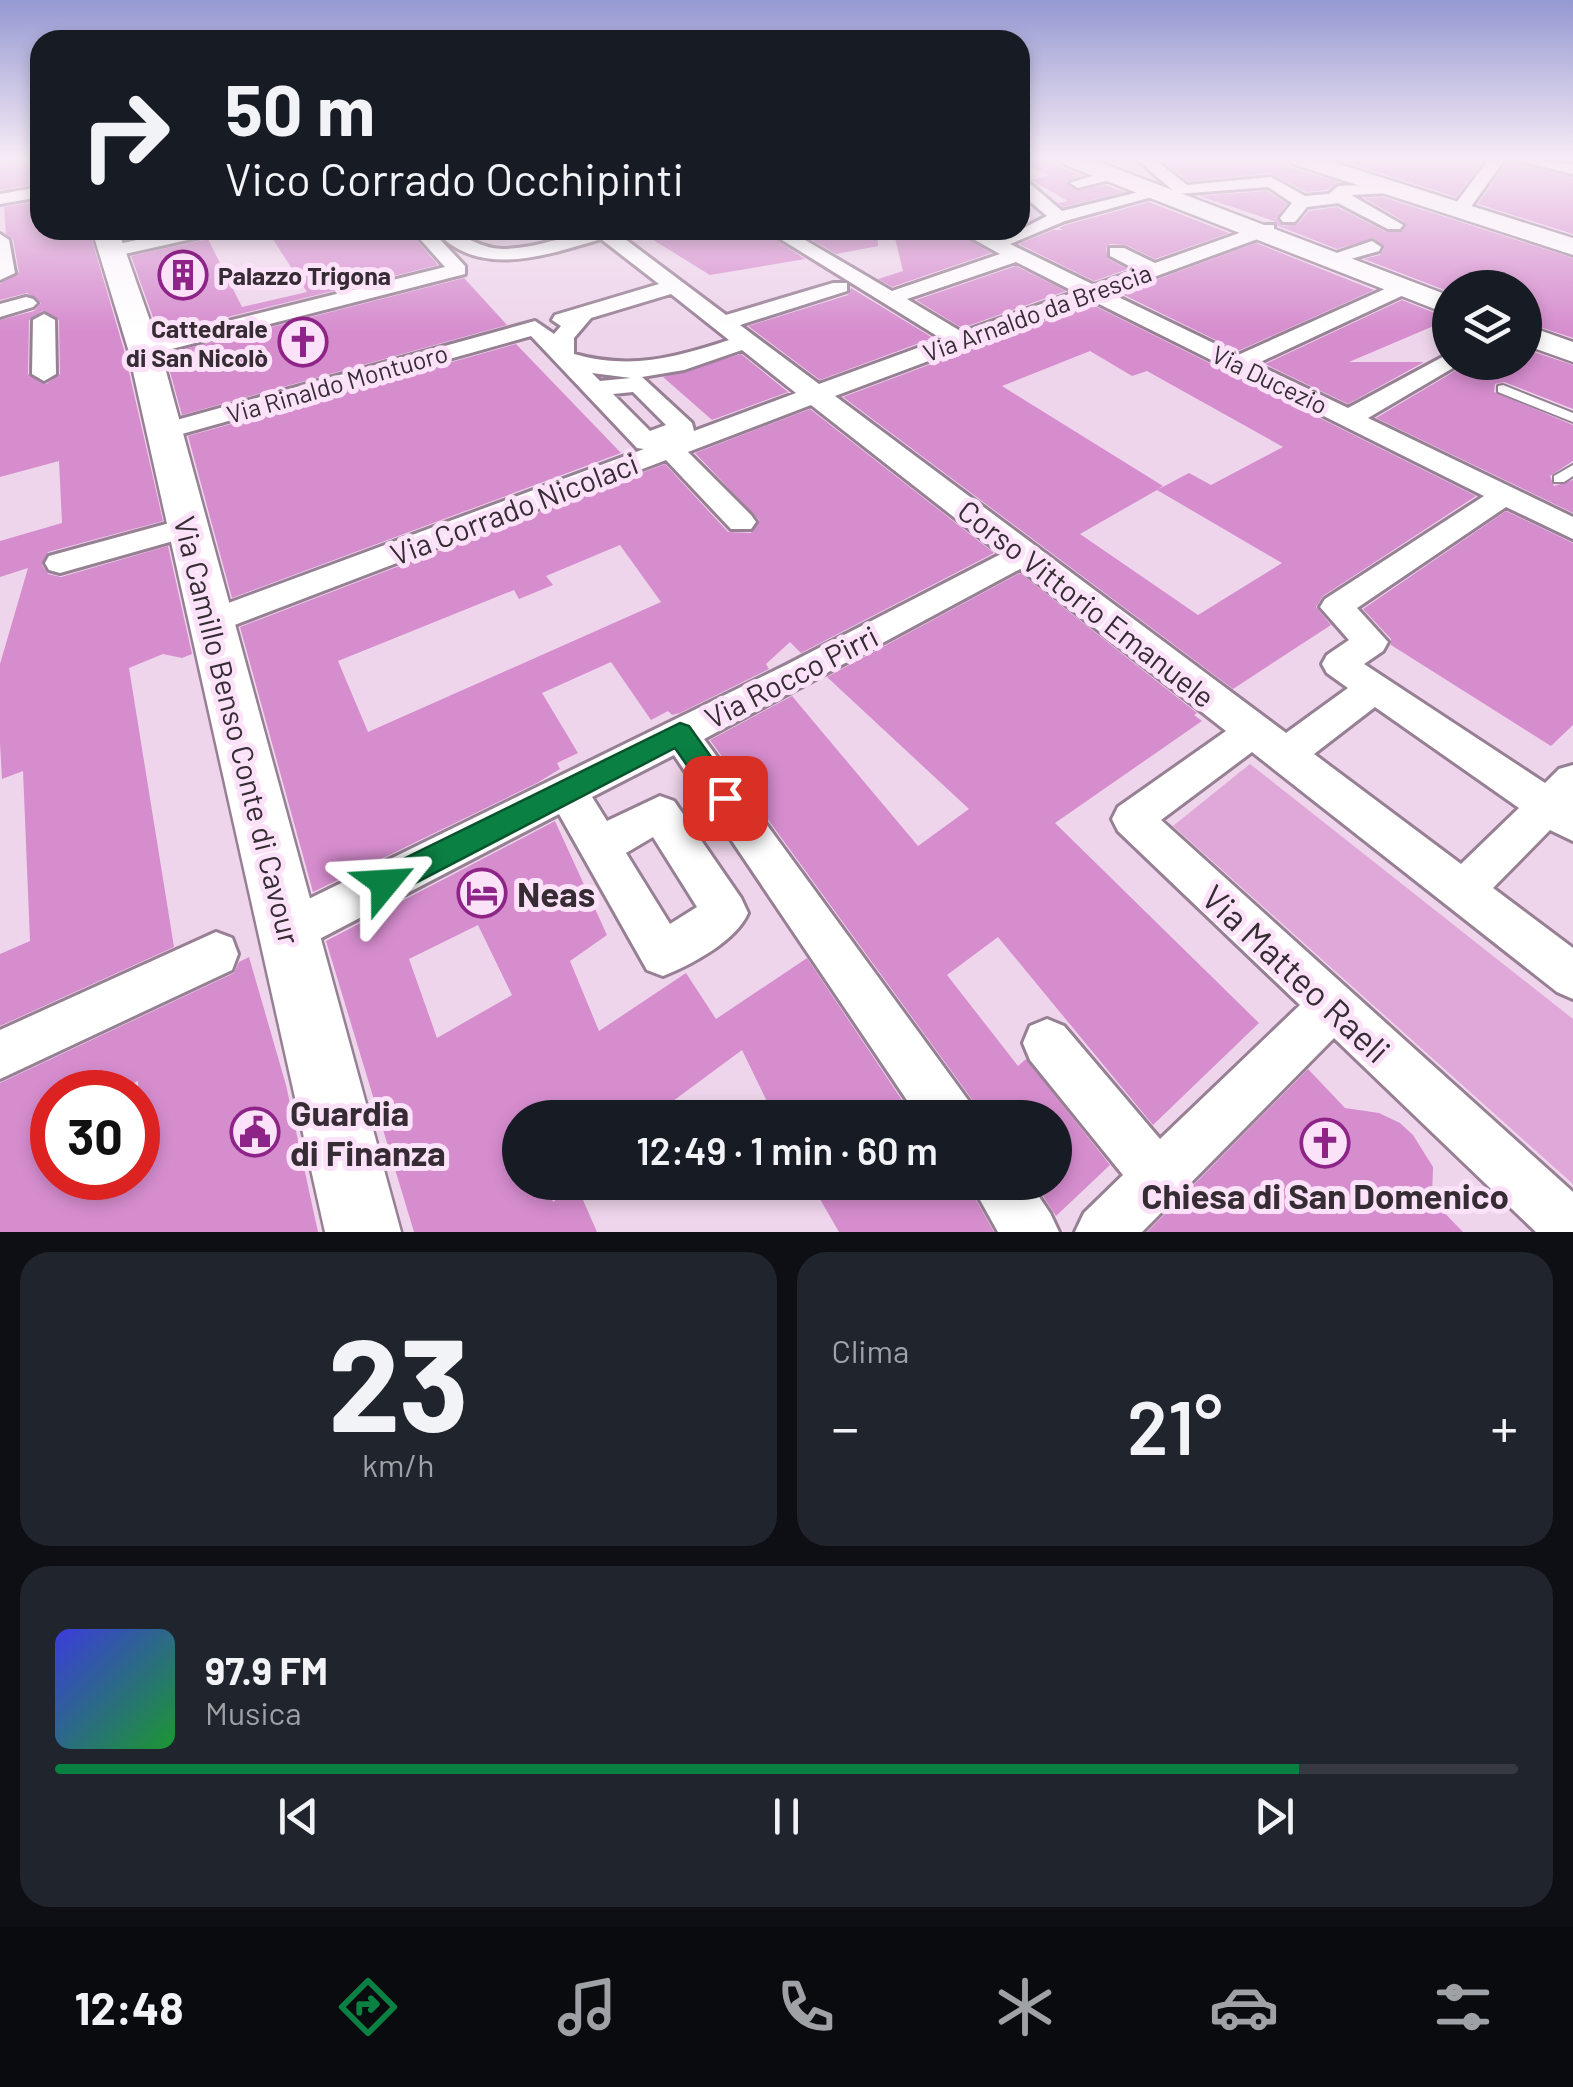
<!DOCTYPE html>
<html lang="it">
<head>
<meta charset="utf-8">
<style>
  :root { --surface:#171b24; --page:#20242c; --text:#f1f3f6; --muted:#9ea1a6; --line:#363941; --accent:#0b8043 }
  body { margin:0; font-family:Barlow,sans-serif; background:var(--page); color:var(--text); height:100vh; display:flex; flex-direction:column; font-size:38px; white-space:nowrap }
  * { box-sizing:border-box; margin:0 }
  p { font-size:32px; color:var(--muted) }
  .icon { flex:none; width:55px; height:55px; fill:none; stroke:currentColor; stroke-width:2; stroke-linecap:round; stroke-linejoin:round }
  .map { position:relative; height:1232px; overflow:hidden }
  .side { display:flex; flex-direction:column; gap:20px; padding:20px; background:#0d0f14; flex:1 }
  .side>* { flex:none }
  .guide { position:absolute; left:30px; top:30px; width:1000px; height:210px; border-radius:30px; box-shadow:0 5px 15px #0003; background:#171b24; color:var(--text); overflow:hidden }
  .fabs { position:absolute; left:1432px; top:270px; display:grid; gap:20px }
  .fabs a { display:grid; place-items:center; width:110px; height:110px; border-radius:50%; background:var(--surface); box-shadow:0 5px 15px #0003; font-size:50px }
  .speed { position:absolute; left:30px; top:1070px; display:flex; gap:20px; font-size:50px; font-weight:700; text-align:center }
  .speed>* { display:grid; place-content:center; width:130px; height:130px; border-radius:50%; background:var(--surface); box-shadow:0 5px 15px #0003; line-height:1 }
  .speed .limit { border:15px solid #d22; background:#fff; color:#111 }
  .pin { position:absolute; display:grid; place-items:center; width:85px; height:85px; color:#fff; margin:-42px; border-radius:20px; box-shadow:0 5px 15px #0006 }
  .me { position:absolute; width:110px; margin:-55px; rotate:63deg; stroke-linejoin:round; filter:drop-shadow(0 0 8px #0008) }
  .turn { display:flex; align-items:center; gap:35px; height:210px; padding:0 30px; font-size:45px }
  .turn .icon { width:130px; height:130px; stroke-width:2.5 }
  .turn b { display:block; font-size:70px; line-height:85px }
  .big { font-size:75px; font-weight:600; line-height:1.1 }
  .side .widget { flex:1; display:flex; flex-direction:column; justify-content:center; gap:15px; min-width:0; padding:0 35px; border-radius:30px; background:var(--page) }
  .side .dial { align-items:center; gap:0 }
  .dial b { font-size:130px; line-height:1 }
  .song { display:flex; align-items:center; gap:30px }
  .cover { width:120px; height:120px; border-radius:15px; background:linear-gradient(135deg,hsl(240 70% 55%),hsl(130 70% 35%)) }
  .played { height:10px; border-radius:5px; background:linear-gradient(90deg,var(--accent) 85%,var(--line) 85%) }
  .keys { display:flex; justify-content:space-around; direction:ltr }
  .heat { display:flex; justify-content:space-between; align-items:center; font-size:55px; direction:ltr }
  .side .tiles { flex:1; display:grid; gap:20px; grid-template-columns:1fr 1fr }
  .widget:last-child { grid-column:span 2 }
  .trip { position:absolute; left:502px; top:1100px; width:570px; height:100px; border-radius:50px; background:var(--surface); box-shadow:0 5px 15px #0003; font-weight:600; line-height:100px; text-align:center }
  .tabs { display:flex; height:160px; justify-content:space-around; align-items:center; background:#090b0e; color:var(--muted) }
  .tabs .icon { width:70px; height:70px }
  .tabs .active { color:var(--accent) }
  .tabs b { font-size:45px; color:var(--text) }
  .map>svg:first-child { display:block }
  .green { fill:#e0a7d9 }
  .building { fill:#d68dce; fill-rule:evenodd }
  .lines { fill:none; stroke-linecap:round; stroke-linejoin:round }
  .lane-casing { stroke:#978094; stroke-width:4 }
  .street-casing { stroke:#978094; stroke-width:6 }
  .secondary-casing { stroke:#978094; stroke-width:5 }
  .lane { fill:#fff; fill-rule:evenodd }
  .street { fill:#fff; fill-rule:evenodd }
  .secondary { fill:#fff; fill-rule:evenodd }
  .route { fill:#0b8043; stroke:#07532c; stroke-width:2.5 }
  .labels { text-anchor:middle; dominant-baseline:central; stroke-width:10; stroke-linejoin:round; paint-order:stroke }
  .far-poi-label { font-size:25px; font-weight:bold; fill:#352c34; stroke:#fce2f8; text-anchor:start }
  .far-street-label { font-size:25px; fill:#352c34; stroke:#fce2f8 }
  .street-label { font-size:30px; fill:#352c34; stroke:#fce2f8 }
  .near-poi-label { font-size:35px; font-weight:bold; fill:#352c34; stroke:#fce2f8; text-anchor:start }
  .near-street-label { font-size:35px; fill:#352c34; stroke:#fce2f8 }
</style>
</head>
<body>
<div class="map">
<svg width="1573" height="1232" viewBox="0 0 1573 1232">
  <rect width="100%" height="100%" fill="#eed5eb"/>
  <polygon class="green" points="1250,764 1573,1019 1573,1184 1173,826"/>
  <g class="building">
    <polygon points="0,159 17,159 40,173 40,183 0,190"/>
    <polygon points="1020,159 1056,159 1062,168 1082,175 1067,181 1076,191 1106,185 1124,192 1063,207 1058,203 1068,201 1031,180 1049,175 1020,163"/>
    <polygon points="1160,159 1286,159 1292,168 1338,182 1327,190 1306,192 1271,173 1188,181"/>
    <polygon points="1335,159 1433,161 1484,159 1456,197"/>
    <polygon points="1509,159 1573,177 1573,234 1478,204"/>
    <polygon points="1267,191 1287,204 1276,218 1283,226 1298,224 1309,211 1337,207 1386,232 1403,231 1405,222 1364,198 1383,197 1573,258 1573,338 1525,322 1525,288 1450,288 1450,292 1364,259 1380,255 1384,249 1374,238 1337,249 1278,226 1274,221 1199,196"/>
    <path d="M40,201V230H89L124,350L163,521L48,552L42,565L48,574L61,577L168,546L192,654L182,658L163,654L129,668L174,947L0,1026V954L30,941L23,771L2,779L0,743V664L28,568L0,577V541L62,523L59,461L0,477V320L34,311L41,303L27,293L0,300V284L19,272L13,239L6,234L4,207ZM42,311L59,320L60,374L46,384L28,374L29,320Z"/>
    <polygon points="1149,202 1229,233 1155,259 1126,245 1110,244 1106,248 1108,259 1128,269 1094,281 1019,244 1053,230 1063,230 1059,228 1066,225"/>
    <polygon points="267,230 408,230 438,265 159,334 131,256 208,239 242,307 307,292"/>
    <polygon points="637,230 762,230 805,259 710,275"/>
    <polygon points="795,230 877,230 878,246 836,254"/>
    <polygon points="893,230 954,230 991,253 892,287 878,279 903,271"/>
    <polygon points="1256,243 1374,290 1238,351 1120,293"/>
    <polygon points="1016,266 1066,291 962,328 916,300"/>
    <polygon points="464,278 507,325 182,415 165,354"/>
    <polygon points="851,288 933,338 820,380 748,326 848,295"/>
    <polygon points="1402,300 1450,319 1349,362 1424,362 1348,404 1265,364"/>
    <path d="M1091,304L1476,496L1323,596L1316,607L1331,625L1233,689L843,397ZM1090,351L1132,376L1147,371L1283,447L1211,485L1189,473L1157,490L1163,486L1002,386ZM1157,490L1282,563L1198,615L1080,534Z"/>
    <polygon points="516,344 621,453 232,598 188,436"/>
    <polygon points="1525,349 1573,365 1573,409 1504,382 1495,384 1494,392 1573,425 1573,461 1550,476 1554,486 1573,480 1573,513 1376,418 1460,368 1460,362 1525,362"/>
    <polygon points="741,354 788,392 712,420 663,377"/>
    <path d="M810,409L994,553L801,653L790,642L766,664L769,669L680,713L672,715L668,711L651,720L611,662L542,693L578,753L557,763L560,769L537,783L313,892L240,627L665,464L728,532L751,533L759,520L695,453ZM620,545L661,602L368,732L338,661L514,590L519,599L553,585L546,576Z"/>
    <polygon points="1506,511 1573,543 1573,725 1551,746 1391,645 1391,639 1363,609"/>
    <polygon points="1020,573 1197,713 1194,715 1202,721 1055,823 1259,1023 1153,1125 998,937 947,975 1018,1066 1026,1059 1110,1165 1056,1216 1034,1182 1055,1182 1055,1118 978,1118 971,1098 710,740 792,696 918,846 969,809 827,677"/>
    <path d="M555,821L607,935L570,961L599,1031L686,973L716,1019L807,958L914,1118H775L742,1050L650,1118H520V1182H545L553,1202L576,1184L597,1232H414L326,941ZM478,925L512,995L437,1038L409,959Z"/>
    <path d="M249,957L286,1085L318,1232H0V1083L234,973L239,962ZM138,1081L143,1178H52V1092H116Z"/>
    <polygon points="1308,1069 1345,1108 1379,1113 1400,1123 1413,1135 1433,1167 1432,1200 1463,1232 1147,1232"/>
    <polygon points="810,1182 966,1182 994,1232 839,1232"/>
  </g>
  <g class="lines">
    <g class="lane-casing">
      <g id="lane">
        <polygon points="1503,385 1573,413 1573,422 1498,392 1498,386"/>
        <polygon points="1573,465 1573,476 1564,482 1554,482 1554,476"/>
      </g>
    </g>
    <g class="street-casing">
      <g id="street">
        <polygon points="1154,159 1187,185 1271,177 1305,196 1329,194 1338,186 1395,184 1397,188 1389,193 1351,195 1403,225 1400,229 1388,229 1338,203 1307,207 1295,222 1283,222 1280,218 1292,203 1268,187 1177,194 1138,160"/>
        <polygon points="1489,159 1505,159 1465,215 1453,215 1450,211"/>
        <polygon points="1512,159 1573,164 1573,174"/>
        <polygon points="1111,170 1119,175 1117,178 1078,188 1070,183"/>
        <path d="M1020,181L1028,182L1062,211L1159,187V195L1065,221L1010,244L1094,285L1137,270L1110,256V248H1124L1155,263L1262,225H1274V233L1110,293L1238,355L1396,284H1410V292L1256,364L1348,408L1450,353V362L1458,365L1368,418L1573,517V539L1506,507L1357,608L1388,642L1383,651L1364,664L1545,783L1559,769L1573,765V841L1550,830L1493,888L1573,948V999L1557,992L1252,752L1161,820L1573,1192V1232H1536L1334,1038L1142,1232H1075L1084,1213L1123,1175L1030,1060L1023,1043L1030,1026L1047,1019L1064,1026L1160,1139L1300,1005L1118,831L1112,819L1118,807L1226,731L1020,569L704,739L968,1100L975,1118H919L674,755L592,797L607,821L660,796L674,801L741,898L748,913C736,941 691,965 663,976L647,970L559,814L304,947L288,954L272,947L266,932L272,917L786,665L1001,554L811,405L688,452L751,515L756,522L751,529H731L666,460L211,634L199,630L195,622L199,614L644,449L637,448L531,336L164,439L151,431L155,426L535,321L554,334L561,326L552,320L555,315L659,284L601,239C547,255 478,280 435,230C460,230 476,248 502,249C541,249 575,230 613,230L726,315L833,283H847V291L740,325L819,384L942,339L766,230H788L892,291L1000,254L957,230H980L995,237L1020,230L1047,216L1020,193ZM1016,262L1075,292L962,332L907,299ZM671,294L729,340C674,358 631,370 574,354V338L591,318ZM1091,300L1484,496L1325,599L1320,607L1349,640L1327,655L1322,664L1327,673L1348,688L1286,733L835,396ZM742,350L796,393L694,431L692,423L642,377L684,370ZM592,373L631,378L600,381ZM633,392L666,425L650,431L613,394ZM1375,707L1519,808L1461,864L1314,754ZM653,837L697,907L670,924L626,853Z"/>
        <polygon points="40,187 40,197 0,204 0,194"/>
        <polygon points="184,230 219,230 210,235 111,257 101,251 104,247"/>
        <polygon points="412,230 431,230 465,266 465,274 144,356 133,349 136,344 445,267"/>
        <polygon points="0,234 9,240 15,273 0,280"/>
        <polygon points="1372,241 1381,247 1379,251 1329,265 1319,259"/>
        <polygon points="26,297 33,299 37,303 33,307 0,317 0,304"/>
        <polygon points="44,314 55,320 56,374 44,381 32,374 33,320"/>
        <polygon points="188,518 198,520 203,527 198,534 60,573 49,570 45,563 49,556"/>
        <polygon points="216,932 232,938 238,954 232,970 0,1079 0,1030"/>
        <polygon points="970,1182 1029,1182 1050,1213 1059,1232 998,1232"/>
      </g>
    </g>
    <g class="secondary-casing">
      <g id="secondary">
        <polygon points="1060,159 1091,159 1450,296 1450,315 1063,164"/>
        <polygon points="1290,159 1323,159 1573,238 1573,255 1293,164"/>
        <polygon points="92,230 118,230 160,349 401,1232 325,1232 128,349"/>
        <polygon points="1525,325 1573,342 1573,362 1525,345"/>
      </g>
    </g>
    <use href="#lane" class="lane"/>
    <use href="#street" class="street"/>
    <use href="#secondary" class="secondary"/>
  </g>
  <linearGradient id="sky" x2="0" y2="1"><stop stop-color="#9599d2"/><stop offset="0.48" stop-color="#f7ecf6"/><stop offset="1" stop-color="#f7ecf6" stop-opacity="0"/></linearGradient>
  <rect width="1573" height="331" fill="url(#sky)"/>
  <polygon class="route" points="680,723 689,726 734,789 738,798 734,806 725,809 715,806 675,748 396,893 385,897 375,893 370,883 375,873"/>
  <defs>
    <g id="building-ring" transform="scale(2.5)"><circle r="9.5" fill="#fce2f8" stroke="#8e2488" stroke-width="1.5"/><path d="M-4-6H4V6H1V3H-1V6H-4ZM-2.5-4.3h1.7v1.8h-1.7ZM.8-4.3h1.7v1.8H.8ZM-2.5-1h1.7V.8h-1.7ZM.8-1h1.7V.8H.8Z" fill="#8e2488"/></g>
    <g id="church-ring" transform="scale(2.5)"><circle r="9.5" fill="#fce2f8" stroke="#8e2488" stroke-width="1.5"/><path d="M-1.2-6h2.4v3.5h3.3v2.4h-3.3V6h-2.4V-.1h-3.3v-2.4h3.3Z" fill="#8e2488"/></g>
    <g id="hotel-ring" transform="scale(2.5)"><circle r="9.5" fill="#fce2f8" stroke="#8e2488" stroke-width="1.5"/><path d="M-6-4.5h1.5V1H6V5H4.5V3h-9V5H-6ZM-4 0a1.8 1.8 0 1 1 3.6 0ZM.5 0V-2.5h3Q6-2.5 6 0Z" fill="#8e2488"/></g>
    <g id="civic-ring" transform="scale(2.5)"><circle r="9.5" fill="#fce2f8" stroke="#8e2488" stroke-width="1.5"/><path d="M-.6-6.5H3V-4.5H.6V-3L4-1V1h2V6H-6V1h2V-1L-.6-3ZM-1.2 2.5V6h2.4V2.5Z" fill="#8e2488"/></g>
  </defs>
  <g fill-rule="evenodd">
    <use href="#building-ring" x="183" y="275"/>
    <use href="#church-ring" x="303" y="342"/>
    <use href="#hotel-ring" x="482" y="893"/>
    <use href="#civic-ring" x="255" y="1132"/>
    <use href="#church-ring" x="1325" y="1143"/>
  </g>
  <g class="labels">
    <g class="far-poi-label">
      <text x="218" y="275">Palazzo Trigona</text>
      <text x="268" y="328" text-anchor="end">Cattedrale<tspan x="268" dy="29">di San Nicolò</tspan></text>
    </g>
    <g class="far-street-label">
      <text transform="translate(1037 312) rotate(-20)">Via Arnaldo da Brescia</text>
      <text transform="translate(1270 379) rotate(26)">Via Ducezio</text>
      <text transform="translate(337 383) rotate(-16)">Via Rinaldo Montuoro</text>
    </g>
    <g class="street-label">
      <text transform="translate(514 508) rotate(-21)">Via Corrado Nicolaci</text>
      <text transform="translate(1087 603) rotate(38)">Corso Vittorio Emanuele</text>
      <text transform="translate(791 676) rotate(-27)">Via Rocco Pirri</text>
      <text transform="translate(238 730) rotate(76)">Via Camillo Benso Conte di Cavour</text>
    </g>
    <g class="near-poi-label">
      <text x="517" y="893">Neas</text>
      <text x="290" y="1112">Guardia<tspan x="290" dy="40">di Finanza</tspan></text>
      <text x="1325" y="1195" text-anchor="middle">Chiesa di San Domenico</text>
    </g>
    <g class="near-street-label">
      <text transform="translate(1297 973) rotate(43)">Via Matteo Raeli</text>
    </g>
  </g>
</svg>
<div class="fabs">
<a><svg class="icon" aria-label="layers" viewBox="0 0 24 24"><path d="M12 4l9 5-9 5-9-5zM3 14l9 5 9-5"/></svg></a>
</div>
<div class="speed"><div class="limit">30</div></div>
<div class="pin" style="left:725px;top:798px;background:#d93025"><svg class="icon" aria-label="arrive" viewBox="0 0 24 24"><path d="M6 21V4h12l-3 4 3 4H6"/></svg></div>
<svg class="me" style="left:385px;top:883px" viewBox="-20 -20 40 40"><path d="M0-17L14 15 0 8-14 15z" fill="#0b8043" stroke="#fff" stroke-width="4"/></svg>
<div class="trip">12:49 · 1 min · 60 m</div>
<div class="guide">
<div class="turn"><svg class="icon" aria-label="right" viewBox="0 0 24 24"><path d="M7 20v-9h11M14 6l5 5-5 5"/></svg><div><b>50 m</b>Vico Corrado Occhipinti</div></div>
</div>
</div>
<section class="side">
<div class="tiles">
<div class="widget dial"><b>23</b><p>km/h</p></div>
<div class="widget"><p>Clima</p>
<div class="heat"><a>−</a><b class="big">21°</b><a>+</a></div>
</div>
<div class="widget">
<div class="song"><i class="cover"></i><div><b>97.9 FM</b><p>Musica</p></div></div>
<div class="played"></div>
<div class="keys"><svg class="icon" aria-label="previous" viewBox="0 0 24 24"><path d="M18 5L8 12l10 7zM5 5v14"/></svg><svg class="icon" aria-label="pause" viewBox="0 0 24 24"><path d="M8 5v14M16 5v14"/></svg><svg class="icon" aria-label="next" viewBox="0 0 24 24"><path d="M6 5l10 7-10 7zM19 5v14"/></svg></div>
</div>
</div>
</section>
<nav class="tabs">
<b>12:48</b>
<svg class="icon active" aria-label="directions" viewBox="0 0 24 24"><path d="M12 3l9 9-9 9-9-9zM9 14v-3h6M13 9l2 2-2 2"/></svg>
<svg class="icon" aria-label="music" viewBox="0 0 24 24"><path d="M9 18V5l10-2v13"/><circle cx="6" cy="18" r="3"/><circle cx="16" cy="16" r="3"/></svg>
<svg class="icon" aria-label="phone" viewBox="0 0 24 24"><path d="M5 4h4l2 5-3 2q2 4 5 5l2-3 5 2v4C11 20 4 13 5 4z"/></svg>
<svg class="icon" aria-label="climate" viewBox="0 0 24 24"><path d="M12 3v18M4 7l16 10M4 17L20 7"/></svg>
<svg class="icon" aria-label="car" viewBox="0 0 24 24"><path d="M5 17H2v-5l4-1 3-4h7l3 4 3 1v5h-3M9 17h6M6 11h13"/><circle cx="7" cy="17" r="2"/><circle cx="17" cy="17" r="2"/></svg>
<svg class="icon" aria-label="filters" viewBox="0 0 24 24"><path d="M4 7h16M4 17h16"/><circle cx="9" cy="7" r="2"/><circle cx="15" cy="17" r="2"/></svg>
</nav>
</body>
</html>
